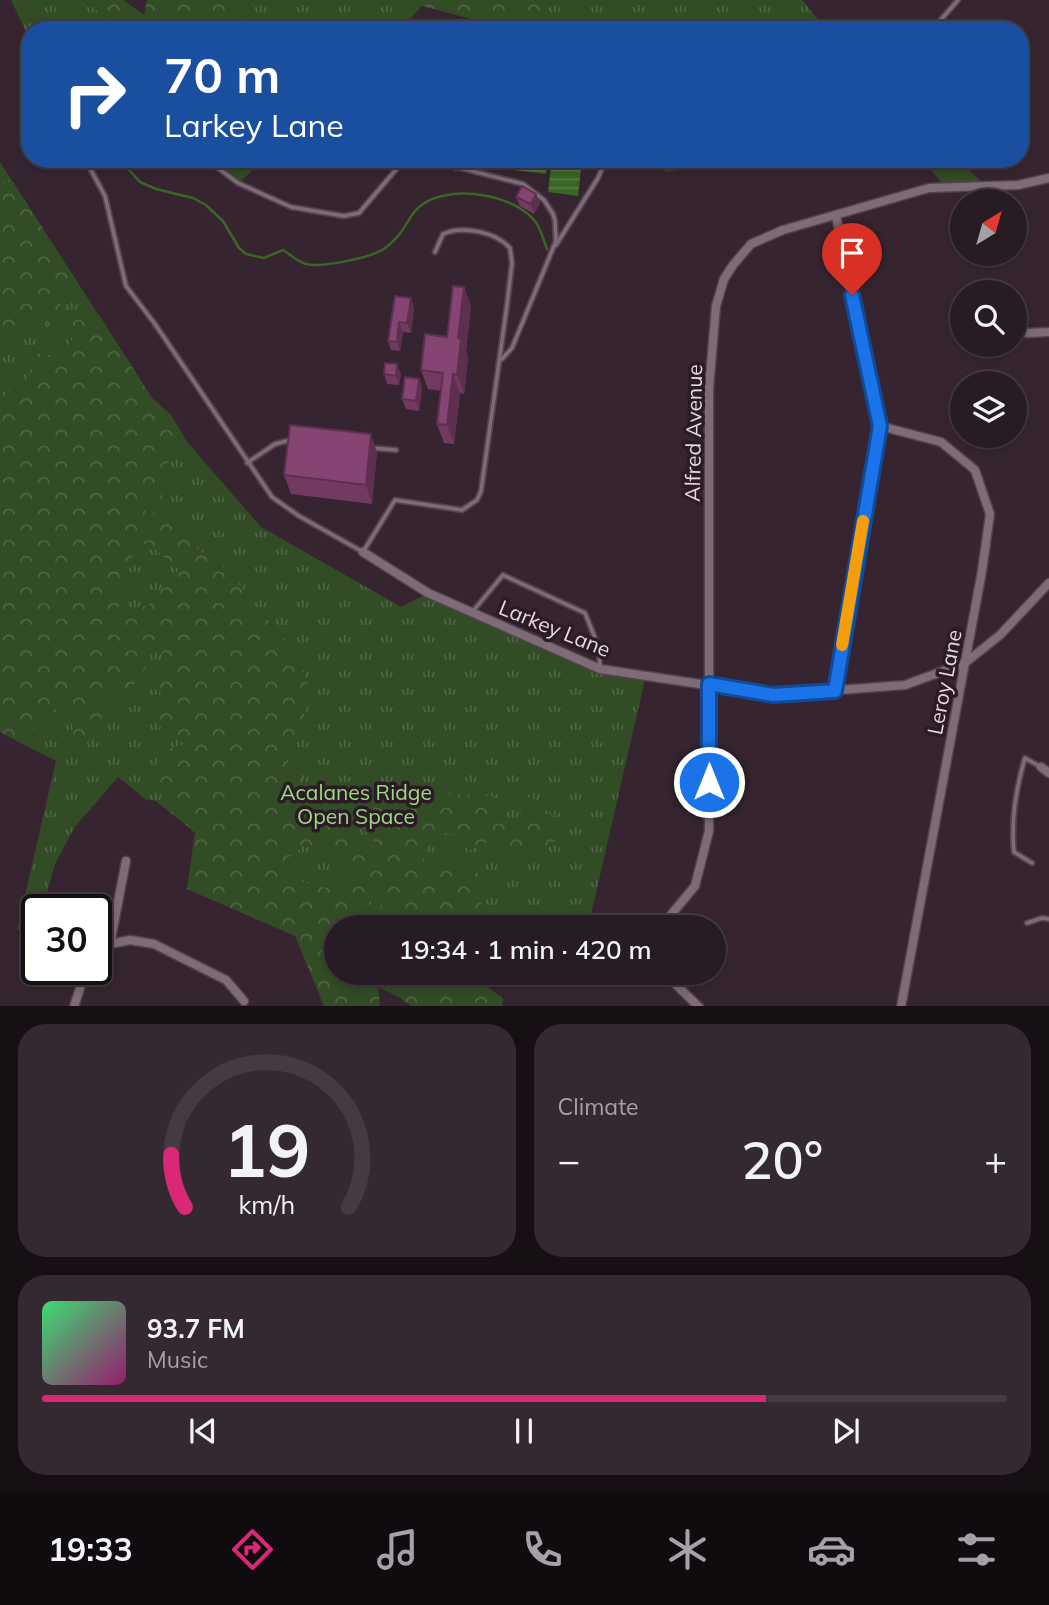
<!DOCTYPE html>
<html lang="en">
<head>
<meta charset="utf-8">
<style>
  :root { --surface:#281c24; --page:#342931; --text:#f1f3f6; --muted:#a5a1a6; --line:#443a41; --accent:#db2777 }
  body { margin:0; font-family:Mulish,sans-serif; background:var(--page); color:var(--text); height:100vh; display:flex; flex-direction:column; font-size:26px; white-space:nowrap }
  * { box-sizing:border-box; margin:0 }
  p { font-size:23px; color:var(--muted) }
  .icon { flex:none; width:38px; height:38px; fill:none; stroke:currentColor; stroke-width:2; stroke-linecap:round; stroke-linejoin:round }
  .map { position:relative; height:1006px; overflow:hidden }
  .drawer { display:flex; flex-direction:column; gap:18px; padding:18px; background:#160f14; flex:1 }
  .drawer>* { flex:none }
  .top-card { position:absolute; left:21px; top:21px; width:1008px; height:147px; border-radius:28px; box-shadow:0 4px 10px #0003,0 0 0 2px var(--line); background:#1a4fa0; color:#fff; overflow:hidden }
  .needle { width:46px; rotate:37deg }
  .fabs { position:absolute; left:950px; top:189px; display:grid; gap:14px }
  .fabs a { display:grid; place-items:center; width:77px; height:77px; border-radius:50%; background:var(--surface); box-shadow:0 4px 10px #0003,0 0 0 2px var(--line); font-size:35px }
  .speed { position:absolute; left:21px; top:894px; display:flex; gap:14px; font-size:35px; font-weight:700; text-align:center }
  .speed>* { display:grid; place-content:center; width:91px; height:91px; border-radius:50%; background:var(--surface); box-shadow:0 4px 10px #0003,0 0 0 2px var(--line); line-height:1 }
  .speed .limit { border:4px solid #111; border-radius:10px; background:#fff; color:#111 }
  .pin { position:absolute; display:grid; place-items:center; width:60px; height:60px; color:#fff; margin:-72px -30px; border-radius:50% 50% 50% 0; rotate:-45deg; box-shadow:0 0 7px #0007 }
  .pin .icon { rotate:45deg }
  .me { position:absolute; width:77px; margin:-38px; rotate:0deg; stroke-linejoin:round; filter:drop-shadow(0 0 5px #0008) }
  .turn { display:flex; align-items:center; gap:24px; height:147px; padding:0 28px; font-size:32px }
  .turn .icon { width:91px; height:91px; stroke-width:2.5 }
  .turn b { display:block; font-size:49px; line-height:60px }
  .big { font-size:52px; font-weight:600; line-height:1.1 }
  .drawer .card { flex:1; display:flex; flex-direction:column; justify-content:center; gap:10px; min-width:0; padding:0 24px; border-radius:28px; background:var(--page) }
  .drawer .dial { align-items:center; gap:0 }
  .dial svg { height:182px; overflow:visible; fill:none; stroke:var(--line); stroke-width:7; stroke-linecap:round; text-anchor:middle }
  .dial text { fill:var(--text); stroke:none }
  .song { display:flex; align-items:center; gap:21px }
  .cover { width:84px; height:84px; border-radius:10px; background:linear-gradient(135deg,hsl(140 70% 55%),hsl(320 70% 35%)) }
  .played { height:7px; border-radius:4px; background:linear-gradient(90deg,var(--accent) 75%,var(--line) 75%) }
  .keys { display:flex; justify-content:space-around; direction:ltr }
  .heat { display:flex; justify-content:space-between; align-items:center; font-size:38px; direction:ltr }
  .drawer .tiles { flex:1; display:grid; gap:18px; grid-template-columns:1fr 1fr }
  .card:last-child { grid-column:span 2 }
  .trip { position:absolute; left:324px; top:915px; width:402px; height:70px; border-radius:35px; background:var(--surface); box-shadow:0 4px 10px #0003,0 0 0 2px var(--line); font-weight:600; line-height:70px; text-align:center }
  .dock { display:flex; height:112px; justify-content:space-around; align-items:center; background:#100b0e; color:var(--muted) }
  .dock .icon { width:49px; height:49px }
  .dock .current { color:var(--accent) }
  .dock b { font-size:32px; color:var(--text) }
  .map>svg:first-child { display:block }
  .grass { fill:url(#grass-tufts); fill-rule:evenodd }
  .forest { fill:url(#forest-crowns); fill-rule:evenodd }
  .water { fill:url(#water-rules) }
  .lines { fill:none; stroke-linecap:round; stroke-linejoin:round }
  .stream { stroke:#3a6625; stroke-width:2.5 }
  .lane-casing { stroke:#51434c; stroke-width:7 }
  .street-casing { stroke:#51434c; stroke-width:11 }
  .lane { stroke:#7f6b78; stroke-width:3.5 }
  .street { stroke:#7f6b78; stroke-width:8 }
  .wall { fill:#723a61 }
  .shaded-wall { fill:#5d304f }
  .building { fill:#854471; stroke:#5d304f; stroke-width:2 }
  .route-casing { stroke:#114b97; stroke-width:18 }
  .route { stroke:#1a73e8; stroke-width:12 }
  .slow { stroke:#f59e0b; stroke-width:12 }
  .labels { text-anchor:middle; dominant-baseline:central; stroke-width:7; stroke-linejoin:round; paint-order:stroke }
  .street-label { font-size:21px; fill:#e4d8e0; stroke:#2c1b26 }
  .park-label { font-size:21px; fill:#9ada80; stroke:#2c1b26 }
</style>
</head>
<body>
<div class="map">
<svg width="1049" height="1007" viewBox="0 0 1049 1007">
  <defs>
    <pattern id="grass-tufts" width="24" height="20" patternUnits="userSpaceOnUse" patternTransform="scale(1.75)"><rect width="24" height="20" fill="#324c26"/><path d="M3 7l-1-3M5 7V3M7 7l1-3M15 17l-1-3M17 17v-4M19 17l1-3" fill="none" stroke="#506545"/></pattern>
    <pattern id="forest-crowns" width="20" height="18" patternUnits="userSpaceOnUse" patternTransform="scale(1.75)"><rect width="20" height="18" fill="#324c26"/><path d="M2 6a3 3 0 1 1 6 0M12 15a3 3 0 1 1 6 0" fill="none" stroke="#506545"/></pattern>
    <pattern id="water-rules" width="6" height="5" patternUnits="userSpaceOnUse" patternTransform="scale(1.75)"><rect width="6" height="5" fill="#3a6625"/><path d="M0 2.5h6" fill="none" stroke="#567b44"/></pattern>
  </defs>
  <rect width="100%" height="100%" fill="#362530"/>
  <g class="grass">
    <polygon points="11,0 84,0 122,30 30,30 30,40"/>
    <polygon points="251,0 802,0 827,30 514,30 422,6 400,30 237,30"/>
    <polygon points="206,159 266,159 238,183"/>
    <polygon points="664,159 757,159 665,172"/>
    <polygon points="923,159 957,159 986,186 945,188"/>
    <path d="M0,162L152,398L168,468L171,451L188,443L261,527L401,607L428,593L600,669L646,675L590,919L565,928H336V946L156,801L145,799L118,777L74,828L55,864L42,910H37L35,936L17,930L56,761L19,742L46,717L0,678ZM187,524L196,548L224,569L247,608L265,617L287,642L170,584L178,580Z"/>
  </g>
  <g class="forest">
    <polygon points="84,0 123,0 144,15 147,0 251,0 237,30 122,30"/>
    <polygon points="403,0 543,0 541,9 551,30 514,30"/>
    <path d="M12,181L78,283L60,304L83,322L99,315L152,398L171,415L188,443L171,451L161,502L142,510L171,517L187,524L196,548L224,569L245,591L247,608L265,617L287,642L307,680L310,701L296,735L276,743C291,772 315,789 337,813C344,820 349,831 354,841L379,847L361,826L367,808L381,796L408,813L418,800L425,781L446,794L493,796L505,804L504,820L514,830L527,823L516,801L522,788L551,815L558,838L538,857L522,846L509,859L487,842L469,851L453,834L433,832L423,862L435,870L455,858L473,871L487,878L478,898L493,922L482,927H394L382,918L380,898L355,908L366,927L336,928V973H471L472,976L503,998L502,1006H411L399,997L378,987L380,1006H324L295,936L187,889L195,832L176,817L152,777L165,750L193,741L159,726L152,706L172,697L155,690L158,676L173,664L154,646L140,651L151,660L127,695L106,696L98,734L74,740L71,717L59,706L19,742L0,732V444L2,443L0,441V402L8,391L24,392L36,353L60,357L74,337L50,330L41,305L15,320L18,335L0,343V184ZM137,540L156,550L179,570L178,580L156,592L149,605L126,610L111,618L119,606ZM306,844C330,848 337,856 350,877L326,888L295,880L289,857Z"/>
  </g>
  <g class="water">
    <polygon points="491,159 513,159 547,164 546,174 490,167"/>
    <polygon points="552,159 582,159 578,196 548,192"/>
  </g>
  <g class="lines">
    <path class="stream" d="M120,160L140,182L156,189L193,198L206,205L223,221L239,248L246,254L264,258L283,250C291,255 298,262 306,264C321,268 367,258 380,251C387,248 392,242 397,237C407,227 410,212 423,204C452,184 517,194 537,224C541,231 544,241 547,249"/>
    <g class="lane-casing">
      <g id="lane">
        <polyline points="932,30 958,0"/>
        <path d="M85,159L105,196L126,286L155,324L272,497L299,516L363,552L395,500L462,510L477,500L481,491L507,305L512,263L510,248C496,232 462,225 443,234L435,252"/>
        <polyline points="206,159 238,183 291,207 344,216 359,213 405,159"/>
        <polyline points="425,159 523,184 544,200 553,214 555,221 556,241 512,348 502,359"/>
        <polyline points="455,168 461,159"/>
        <polyline points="556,245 598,178 606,159"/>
        <polyline points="372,448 396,450"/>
        <polyline points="247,463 275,444 291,440"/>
        <polyline points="473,611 503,575 585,613 599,648 600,669"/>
        <path d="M1032,863L1014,852C1011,821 1016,788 1025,758L1039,766"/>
        <polyline points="1027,923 1042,918 1049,919"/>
      </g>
    </g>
    <g class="street-casing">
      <g id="street">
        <polyline points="1015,330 1026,333 1049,332"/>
        <polyline points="880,426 941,442 975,470 990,514 982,571 901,1007"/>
        <polyline points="363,552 428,593 600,669 773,695 905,685 965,663 1000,635 1049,583"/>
        <polyline points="835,691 880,426 836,216"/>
        <polyline points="1041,767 1049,773"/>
        <polyline points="590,919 604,928"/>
        <polyline points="660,928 695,886 709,831 709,388 716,306 724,279 733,265 751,244 783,230 929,188 1018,185 1049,178"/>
        <polyline points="110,944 126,861"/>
        <polyline points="96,960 110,944 130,940 154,944 226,980 244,1001"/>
        <polyline points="664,973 699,1007"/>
        <polyline points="74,1007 84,975 89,970"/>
      </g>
    </g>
    <use href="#lane" class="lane"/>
    <use href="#street" class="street"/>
  </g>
  <g class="wall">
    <polygon points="516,197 540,203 534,214 520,206"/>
    <polygon points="464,287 471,306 466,351 468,358 464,394 460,393 454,444 444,443 437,424 441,391 428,389 421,370 447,337"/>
    <polygon points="395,296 414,307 411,333 403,332 400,351 391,350 388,341"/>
    <polygon points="384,374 401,374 399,385 387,384"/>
    <polygon points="419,379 422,388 419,411 406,409 402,399"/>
    <polygon points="377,452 372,504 291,494 284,475"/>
  </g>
  <g class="shaded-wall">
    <polygon points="536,194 540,203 534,214 531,204"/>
    <polygon points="464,287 471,306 466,351 468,358 464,394 457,375 458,338"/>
    <polygon points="411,298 414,307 411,333 407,323"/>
    <polygon points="399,322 403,332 400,351 397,342"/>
    <polygon points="397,364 401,374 399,385 396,376"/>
    <polygon points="453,374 460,393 454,444 447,425"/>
    <polygon points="419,379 422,388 419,411 416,401"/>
    <polygon points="371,434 377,452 372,504 366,485"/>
  </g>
  <g class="building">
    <polygon points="522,186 536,194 531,204 516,197"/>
    <polygon points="453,286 464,287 458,338 461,339 457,375 453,374 447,425 437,424 443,373 421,370 425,334 447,337"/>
    <polygon points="395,296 411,298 407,323 399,322 397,342 388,341"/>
    <polygon points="385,363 397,364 396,376 384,374"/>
    <polygon points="405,377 419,379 416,401 402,399"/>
    <polygon points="290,425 371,434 366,485 284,475"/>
  </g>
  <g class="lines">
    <g class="route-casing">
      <polyline id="route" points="709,782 709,684 773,695 835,691 880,426 852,295"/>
    </g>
    <use href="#route" class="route"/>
    <polyline class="slow" points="842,645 863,521"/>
  </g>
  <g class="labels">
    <g class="street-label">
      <text transform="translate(693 433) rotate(-89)">Alfred Avenue</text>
      <text transform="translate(555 628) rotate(22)">Larkey Lane</text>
      <text transform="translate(944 682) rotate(-79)">Leroy Lane</text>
    </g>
    <g class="park-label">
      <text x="356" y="792">Acalanes Ridge<tspan x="356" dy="24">Open Space</tspan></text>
    </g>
  </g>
</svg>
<div class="fabs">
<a><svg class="needle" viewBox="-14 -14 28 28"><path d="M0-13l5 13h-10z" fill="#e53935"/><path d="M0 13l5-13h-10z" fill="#a5a1a6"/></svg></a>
<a><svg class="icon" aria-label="search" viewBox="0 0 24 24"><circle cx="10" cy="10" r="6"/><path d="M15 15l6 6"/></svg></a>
<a><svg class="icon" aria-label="layers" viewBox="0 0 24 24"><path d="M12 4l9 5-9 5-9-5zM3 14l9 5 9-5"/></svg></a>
</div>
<div class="speed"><div class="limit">30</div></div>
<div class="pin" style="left:852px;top:295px;background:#d93025"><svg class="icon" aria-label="arrive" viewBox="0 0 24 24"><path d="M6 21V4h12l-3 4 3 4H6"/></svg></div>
<svg class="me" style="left:709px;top:782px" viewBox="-20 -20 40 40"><circle r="17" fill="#1a73e8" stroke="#fff" stroke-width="3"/><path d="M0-11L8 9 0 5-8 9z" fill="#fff"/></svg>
<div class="trip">19:34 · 1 min · 420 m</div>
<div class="top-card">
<div class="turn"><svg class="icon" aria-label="right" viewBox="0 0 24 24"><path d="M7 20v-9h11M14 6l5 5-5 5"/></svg><div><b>70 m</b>Larkey Lane</div></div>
</div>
</div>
<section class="drawer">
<div class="tiles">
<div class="card dial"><svg viewBox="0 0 100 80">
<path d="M14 69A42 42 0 1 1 86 69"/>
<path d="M14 69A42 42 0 0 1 8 46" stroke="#db2777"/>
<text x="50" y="56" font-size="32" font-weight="700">19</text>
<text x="50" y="72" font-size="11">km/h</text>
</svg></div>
<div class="card"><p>Climate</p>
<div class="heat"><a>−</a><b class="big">20°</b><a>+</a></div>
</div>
<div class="card">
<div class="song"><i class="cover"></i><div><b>93.7 FM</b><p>Music</p></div></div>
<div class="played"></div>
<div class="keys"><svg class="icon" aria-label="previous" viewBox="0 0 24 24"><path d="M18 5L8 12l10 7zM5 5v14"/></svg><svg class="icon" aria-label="pause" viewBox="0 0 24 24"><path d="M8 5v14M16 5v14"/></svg><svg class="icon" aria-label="next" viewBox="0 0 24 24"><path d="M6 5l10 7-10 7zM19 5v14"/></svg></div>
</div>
</div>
</section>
<nav class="dock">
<b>19:33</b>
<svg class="icon current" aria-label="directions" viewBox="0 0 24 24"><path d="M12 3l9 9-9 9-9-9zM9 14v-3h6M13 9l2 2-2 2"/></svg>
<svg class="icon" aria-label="music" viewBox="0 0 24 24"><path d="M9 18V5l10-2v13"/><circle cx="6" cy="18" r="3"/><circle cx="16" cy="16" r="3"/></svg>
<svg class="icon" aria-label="phone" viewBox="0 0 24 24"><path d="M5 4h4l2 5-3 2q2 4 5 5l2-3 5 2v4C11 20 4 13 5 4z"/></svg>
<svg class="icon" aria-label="climate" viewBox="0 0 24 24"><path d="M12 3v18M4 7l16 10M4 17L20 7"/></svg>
<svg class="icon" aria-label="car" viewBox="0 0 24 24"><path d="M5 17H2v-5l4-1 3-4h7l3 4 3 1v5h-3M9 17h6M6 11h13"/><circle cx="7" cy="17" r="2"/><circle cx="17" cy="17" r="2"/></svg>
<svg class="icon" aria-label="filters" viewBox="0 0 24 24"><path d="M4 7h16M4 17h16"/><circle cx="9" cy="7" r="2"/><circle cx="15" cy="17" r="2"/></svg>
</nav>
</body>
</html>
